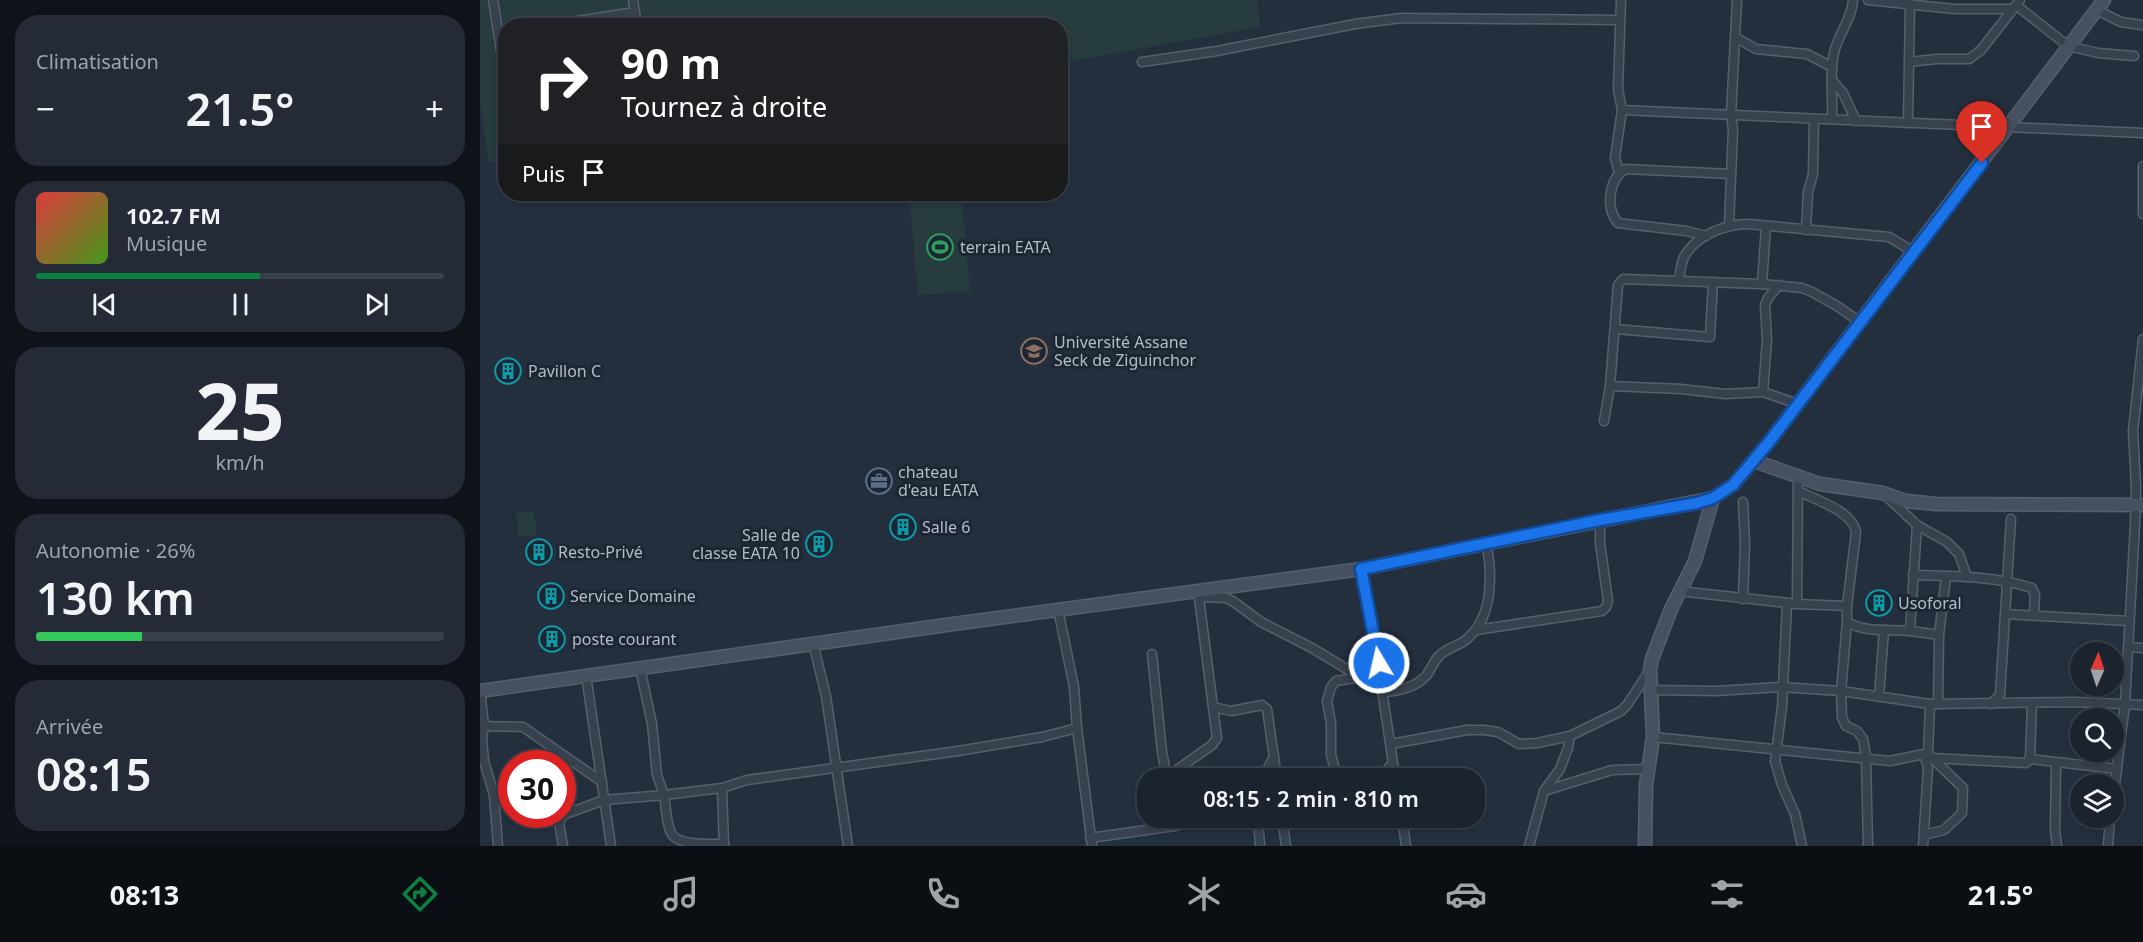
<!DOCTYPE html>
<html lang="fr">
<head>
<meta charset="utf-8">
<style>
  :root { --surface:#1b232e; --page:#242b36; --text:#f1f3f6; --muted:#a0a4aa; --line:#39404a; --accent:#0b8043 }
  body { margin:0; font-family:"Noto Sans",sans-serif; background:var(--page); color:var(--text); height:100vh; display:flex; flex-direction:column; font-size:22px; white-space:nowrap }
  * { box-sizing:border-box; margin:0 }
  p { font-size:20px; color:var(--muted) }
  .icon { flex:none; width:33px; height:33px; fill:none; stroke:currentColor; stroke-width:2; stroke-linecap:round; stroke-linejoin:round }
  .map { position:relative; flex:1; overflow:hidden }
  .sheet { display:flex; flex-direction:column; gap:15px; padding:15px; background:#0f1319; width:480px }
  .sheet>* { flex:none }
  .hud { position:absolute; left:18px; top:18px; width:570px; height:183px; border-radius:24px; box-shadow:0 3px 9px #0003,0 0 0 2px var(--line); background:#202124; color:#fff; overflow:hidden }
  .needle { width:39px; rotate:3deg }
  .buttons { position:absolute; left:1590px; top:642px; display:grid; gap:12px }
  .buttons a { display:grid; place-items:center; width:54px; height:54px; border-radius:50%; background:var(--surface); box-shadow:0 3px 9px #0003,0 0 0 2px var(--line); font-size:30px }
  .speed { position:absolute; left:18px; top:750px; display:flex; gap:12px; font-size:30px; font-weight:700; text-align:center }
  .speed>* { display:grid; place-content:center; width:78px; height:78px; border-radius:50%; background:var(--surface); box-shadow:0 3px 9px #0003,0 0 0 2px var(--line); line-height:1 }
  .speed .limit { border:9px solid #d22; background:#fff; color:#111 }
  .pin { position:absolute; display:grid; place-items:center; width:51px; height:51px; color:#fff; margin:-62px -26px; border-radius:50% 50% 50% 0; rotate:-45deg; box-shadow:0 0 6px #0007 }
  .pin .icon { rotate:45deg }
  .me { position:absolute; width:66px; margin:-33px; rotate:351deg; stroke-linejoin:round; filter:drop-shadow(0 0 4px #0008) }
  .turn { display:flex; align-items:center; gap:21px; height:126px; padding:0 24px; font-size:27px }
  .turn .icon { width:78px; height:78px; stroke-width:2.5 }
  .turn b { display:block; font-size:42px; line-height:51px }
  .then { display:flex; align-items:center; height:57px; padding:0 24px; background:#0003; gap:12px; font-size:22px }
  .big { font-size:45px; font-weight:600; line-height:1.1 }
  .sheet .card { flex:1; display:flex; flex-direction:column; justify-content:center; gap:9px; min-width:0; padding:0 21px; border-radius:24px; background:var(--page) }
  .sheet .dial { align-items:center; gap:0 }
  .dial b { font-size:78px; line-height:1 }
  .song { display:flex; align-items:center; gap:18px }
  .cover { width:72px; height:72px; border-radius:9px; background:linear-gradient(135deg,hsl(0 70% 55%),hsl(100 70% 35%)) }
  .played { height:6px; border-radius:3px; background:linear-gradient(90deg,var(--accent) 55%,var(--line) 55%) }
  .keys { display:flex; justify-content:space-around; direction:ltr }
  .heat { display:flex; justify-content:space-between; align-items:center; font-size:33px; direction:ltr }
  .charge { height:9px; border-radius:4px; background:linear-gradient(90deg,#34c759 26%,var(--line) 0) }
  .trip { position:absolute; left:657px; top:768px; width:348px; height:60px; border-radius:24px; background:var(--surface); box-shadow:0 3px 9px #0003,0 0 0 2px var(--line); font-weight:600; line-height:60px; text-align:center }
  .tab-bar { display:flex; height:96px; justify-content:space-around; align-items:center; background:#0b0e12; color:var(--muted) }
  .tab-bar .icon { width:42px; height:42px }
  .tab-bar .current { color:var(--accent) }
  .tab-bar b { font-size:27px; color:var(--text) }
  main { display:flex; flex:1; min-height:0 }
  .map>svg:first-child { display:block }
  .green { fill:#263c3f }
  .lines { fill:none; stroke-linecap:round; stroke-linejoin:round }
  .street-casing { stroke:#565f6c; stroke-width:11 }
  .secondary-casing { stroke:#565f6c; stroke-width:15 }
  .street { stroke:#38414e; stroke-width:8 }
  .secondary { stroke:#465061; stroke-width:12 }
  .route-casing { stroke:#114b97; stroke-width:15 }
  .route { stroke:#1a73e8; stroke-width:10 }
  .labels { text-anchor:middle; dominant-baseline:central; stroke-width:6; stroke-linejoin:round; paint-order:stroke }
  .poi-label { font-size:16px; fill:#b4bcc9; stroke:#1d2633; text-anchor:start }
</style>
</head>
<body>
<main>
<section class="sheet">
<div class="card"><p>Climatisation</p>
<div class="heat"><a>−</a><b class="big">21.5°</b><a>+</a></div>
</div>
<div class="card">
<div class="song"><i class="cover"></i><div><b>102.7 FM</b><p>Musique</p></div></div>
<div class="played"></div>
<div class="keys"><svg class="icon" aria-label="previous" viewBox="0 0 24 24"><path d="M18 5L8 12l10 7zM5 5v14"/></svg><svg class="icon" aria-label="pause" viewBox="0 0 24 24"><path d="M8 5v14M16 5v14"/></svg><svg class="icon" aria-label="next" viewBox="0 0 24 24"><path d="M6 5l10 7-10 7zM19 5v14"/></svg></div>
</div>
<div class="card dial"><b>25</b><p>km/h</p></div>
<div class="card"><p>Autonomie · 26%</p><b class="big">130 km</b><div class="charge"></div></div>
<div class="card"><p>Arrivée</p><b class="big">08:15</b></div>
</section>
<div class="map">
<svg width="1663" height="846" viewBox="0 0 1663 846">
  <rect width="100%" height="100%" fill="#242f3e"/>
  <g class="green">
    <polygon points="0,0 777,0 780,27 581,63 580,26 26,26 25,160 9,163 0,102"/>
    <polygon points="482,199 490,291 438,295 430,204"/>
    <polygon points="54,511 57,535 39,537 36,513"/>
  </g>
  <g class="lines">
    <g class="street-casing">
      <g id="street">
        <polyline points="13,0 26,82"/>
        <polyline points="153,0 157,26"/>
        <polyline points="1388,0 1474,9 1532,9"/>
        <polyline points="1536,5 1588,46 1618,53 1654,56"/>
        <polyline points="1617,10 1641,22 1662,25"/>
        <polyline points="65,26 155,12"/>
        <polyline points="1255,37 1276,49 1327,54 1352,67"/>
        <polyline points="662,62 737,51 875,24 921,18 1140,20"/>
        <polyline points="1429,62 1456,59 1489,59 1501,50 1540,0"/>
        <polyline points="1352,80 1363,93 1376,121"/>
        <polyline points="1142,110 1663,133"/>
        <path d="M1352,119C1353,96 1349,71 1355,49C1360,32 1372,18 1373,0"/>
        <polyline points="1428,123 1430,4"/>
        <polyline points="1663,166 1663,214"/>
        <polyline points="1139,173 1135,158 1142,110 1138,89 1141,0"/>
        <polyline points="1249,225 1253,129 1251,115 1257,0"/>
        <polyline points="1326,230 1328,192 1333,174 1334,119"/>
        <path d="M1226,236L1206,231L1138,223C1125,208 1129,179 1145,169L1251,174"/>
        <path d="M1199,280C1200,273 1201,264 1204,257C1216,235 1245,224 1269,224L1409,237L1434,252"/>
        <polyline points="1282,284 1286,226"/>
        <polyline points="1135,329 1230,337 1233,282"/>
        <polyline points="1130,386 1201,389 1245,394 1283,392 1318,404"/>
        <polyline points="1283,392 1287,340 1285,305 1288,298 1299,285"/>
        <polyline points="1124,421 1130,386 1138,285 1143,279 1282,284 1322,288 1332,292 1357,306 1380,322"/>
        <path d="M1318,491C1336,500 1373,511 1376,532L1367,606"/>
        <polyline points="1406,496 1437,525 1467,542 1479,554 1487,577"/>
        <polyline points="1263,502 1265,544 1263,599"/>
        <polyline points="1437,525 1430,631 1459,635 1458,704"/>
        <polyline points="881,569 892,623 913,763 899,778"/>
        <path d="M1433,575C1473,576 1515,576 1552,588L1555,595L1554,615"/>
        <polyline points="1199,591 1317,604 1318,478"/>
        <polyline points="720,597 746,598 754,602 781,622 832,648 880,677 901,676"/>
        <polyline points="1307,604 1302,707 1295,761 1302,785 1315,814 1322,846"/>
        <path d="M1317,604L1367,606V622C1386,633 1408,629 1430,631"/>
        <polyline points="578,609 594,687 597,728 612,846"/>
        <polyline points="1525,614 1649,621"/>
        <polyline points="1367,622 1361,691 1362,718 1366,726 1377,731 1383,739 1386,757 1388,846"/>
        <polyline points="996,630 1122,611 1126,607 1128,601 1120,543 1120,520"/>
        <polyline points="1459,635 1466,576"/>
        <polyline points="333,643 346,696 368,846"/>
        <polyline points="1648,647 1663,648"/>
        <polyline points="672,654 682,752 687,778"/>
        <polyline points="160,668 172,724 177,775 184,795 242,788 267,780 478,751 562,737 597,728"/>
        <polyline points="106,675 131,846"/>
        <polyline points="880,677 856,681 851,687 847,701 851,723 851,754 856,774 870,777 902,774"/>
        <polyline points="0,689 4,726 2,739 4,761 14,795 18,846"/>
        <polyline points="1170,690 1237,691 1301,687 1361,691 1450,704 1597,702 1663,705"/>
        <path d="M904,692C919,691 935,688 946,676C951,670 953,662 959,656C966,648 979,646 987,639C1013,617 1013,574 1006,543"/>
        <polyline points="1399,697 1404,630"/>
        <polyline points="1552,703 1550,759 1637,769"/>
        <polyline points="1511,704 1520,695 1531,519"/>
        <polyline points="733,707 751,711 782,705 787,709 797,778"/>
        <polyline points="4,726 43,727 122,782"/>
        <polyline points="1173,737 1410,761 1444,754 1448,768 1443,846"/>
        <polyline points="911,744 987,730 1004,730 1018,732 1039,744 1057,743 1090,736 1141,711 1147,705 1170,670"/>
        <polyline points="1452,758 1546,763 1550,759"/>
        <polyline points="913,763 916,778"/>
        <polyline points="1576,764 1575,830 1577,846"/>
        <polyline points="687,777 732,745 737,738 718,590"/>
        <polyline points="782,778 794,757"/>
        <polyline points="817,778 856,774"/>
        <polyline points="242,788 244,846"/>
        <polyline points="1064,791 1132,770 1168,769"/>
        <polyline points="1634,792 1645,704 1655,524 1656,487 1653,431 1663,339"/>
        <polyline points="778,818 780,846"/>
        <polyline points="802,818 806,846"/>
        <polyline points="922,818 926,846"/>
        <polyline points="860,823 868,818"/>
        <polyline points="1444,835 1464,830 1482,813 1483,788 1448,754 1450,704"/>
        <polyline points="610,838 695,826 730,818"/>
        <path d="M83,846L79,823L83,815L124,800L184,795C186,806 186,822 191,833C198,846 229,844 244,844"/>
        <polyline points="1049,846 1064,791 1080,769 1088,748 1090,736"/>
        <polyline points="1628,846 1630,818"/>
      </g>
    </g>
    <g class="secondary-casing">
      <g id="secondary">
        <polyline points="1274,461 1340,484 1403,493 1426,501 1456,504 1663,505"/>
        <polyline points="0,691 466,625 881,569 1233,498 1253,485 1289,442 1624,0"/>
        <polyline points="1165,846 1166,785 1173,737 1170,670 1172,659 1191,609 1215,561 1233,498"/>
      </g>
    </g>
    <use href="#street" class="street"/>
    <use href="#secondary" class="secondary"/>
  </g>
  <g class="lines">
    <g class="route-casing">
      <polyline id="route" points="899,663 881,569 1120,520 1217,503 1233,498 1253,485 1289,442 1502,163"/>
    </g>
    <use href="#route" class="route"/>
  </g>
  <defs>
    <g id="stadium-ring" transform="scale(1.35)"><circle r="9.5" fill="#1d2633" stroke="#2e9e5b" stroke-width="1.5"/><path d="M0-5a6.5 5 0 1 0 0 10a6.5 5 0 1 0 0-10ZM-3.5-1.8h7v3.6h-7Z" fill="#2e9e5b"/></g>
    <g id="university-ring" transform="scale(1.35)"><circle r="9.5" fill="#1d2633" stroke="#8d6e63" stroke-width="1.5"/><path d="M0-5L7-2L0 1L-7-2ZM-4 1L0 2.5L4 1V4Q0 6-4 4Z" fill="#8d6e63"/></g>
    <g id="building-ring" transform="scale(1.35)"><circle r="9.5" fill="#1d2633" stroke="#0f9aa8" stroke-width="1.5"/><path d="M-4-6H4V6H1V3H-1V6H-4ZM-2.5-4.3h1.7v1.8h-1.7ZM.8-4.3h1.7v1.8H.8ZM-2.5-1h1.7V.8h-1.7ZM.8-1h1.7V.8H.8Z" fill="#0f9aa8"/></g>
    <g id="office-ring" transform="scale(1.35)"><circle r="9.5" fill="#1d2633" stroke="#5c6f8a" stroke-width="1.5"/><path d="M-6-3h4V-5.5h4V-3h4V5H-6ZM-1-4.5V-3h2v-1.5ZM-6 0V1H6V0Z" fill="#5c6f8a"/></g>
  </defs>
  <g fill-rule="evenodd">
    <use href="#stadium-ring" x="460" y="247"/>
    <use href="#university-ring" x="554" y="351"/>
    <use href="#building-ring" x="28" y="371"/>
    <use href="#office-ring" x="399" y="481"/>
    <use href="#building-ring" x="423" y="527"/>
    <use href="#building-ring" x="339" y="544"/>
    <use href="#building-ring" x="59" y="552"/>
    <use href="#building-ring" x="71" y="596"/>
    <use href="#building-ring" x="1399" y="603"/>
    <use href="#building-ring" x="72" y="639"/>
  </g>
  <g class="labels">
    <g class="poi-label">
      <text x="480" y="247">terrain EATA</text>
      <text x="574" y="342">Université Assane<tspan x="574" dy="18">Seck de Ziguinchor</tspan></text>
      <text x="48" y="371">Pavillon C</text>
      <text x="418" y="472">chateau<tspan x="418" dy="18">d'eau EATA</tspan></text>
      <text x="442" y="527">Salle 6</text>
      <text x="320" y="535" text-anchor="end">Salle de<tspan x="320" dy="18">classe EATA 10</tspan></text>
      <text x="78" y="552">Resto-Privé</text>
      <text x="90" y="596">Service Domaine</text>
      <text x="1418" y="603">Usoforal</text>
      <text x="92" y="639">poste courant</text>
    </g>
  </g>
</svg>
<div class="buttons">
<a><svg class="needle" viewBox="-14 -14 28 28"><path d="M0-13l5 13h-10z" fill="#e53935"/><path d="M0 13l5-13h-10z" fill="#a0a4aa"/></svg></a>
<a><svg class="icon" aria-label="search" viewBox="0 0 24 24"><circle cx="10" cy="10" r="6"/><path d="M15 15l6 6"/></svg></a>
<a><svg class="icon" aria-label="layers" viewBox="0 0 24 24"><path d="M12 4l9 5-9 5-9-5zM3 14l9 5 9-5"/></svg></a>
</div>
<div class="speed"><div class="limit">30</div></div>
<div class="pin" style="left:1502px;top:163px;background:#d93025"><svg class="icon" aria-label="arrive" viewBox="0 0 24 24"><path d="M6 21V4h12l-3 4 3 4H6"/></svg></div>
<svg class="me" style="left:899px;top:663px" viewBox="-20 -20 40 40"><circle r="17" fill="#1a73e8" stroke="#fff" stroke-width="3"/><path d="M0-11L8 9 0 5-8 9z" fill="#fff"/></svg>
<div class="trip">08:15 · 2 min · 810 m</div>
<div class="hud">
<div class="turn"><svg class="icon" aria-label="right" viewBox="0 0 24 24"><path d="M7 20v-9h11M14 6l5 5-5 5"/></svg><div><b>90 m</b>Tournez à droite</div></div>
<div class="then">Puis<svg class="icon" aria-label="arrive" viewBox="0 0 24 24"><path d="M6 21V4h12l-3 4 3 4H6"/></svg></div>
</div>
</div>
</main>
<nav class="tab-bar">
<b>08:13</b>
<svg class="icon current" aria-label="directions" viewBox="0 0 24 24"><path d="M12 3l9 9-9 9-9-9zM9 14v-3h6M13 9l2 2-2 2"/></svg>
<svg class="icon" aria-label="music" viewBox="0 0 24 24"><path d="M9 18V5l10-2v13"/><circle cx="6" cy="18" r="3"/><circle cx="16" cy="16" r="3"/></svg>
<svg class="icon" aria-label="phone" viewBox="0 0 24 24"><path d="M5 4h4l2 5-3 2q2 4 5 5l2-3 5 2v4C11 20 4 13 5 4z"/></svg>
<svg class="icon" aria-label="climate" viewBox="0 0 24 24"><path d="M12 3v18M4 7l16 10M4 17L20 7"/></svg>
<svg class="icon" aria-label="car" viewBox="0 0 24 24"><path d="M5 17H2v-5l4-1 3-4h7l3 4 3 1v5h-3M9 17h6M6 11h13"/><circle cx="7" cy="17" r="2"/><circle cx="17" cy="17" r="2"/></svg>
<svg class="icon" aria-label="filters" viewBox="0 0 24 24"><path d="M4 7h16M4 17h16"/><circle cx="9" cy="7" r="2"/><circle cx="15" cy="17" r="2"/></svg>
<b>21.5°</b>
</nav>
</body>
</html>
